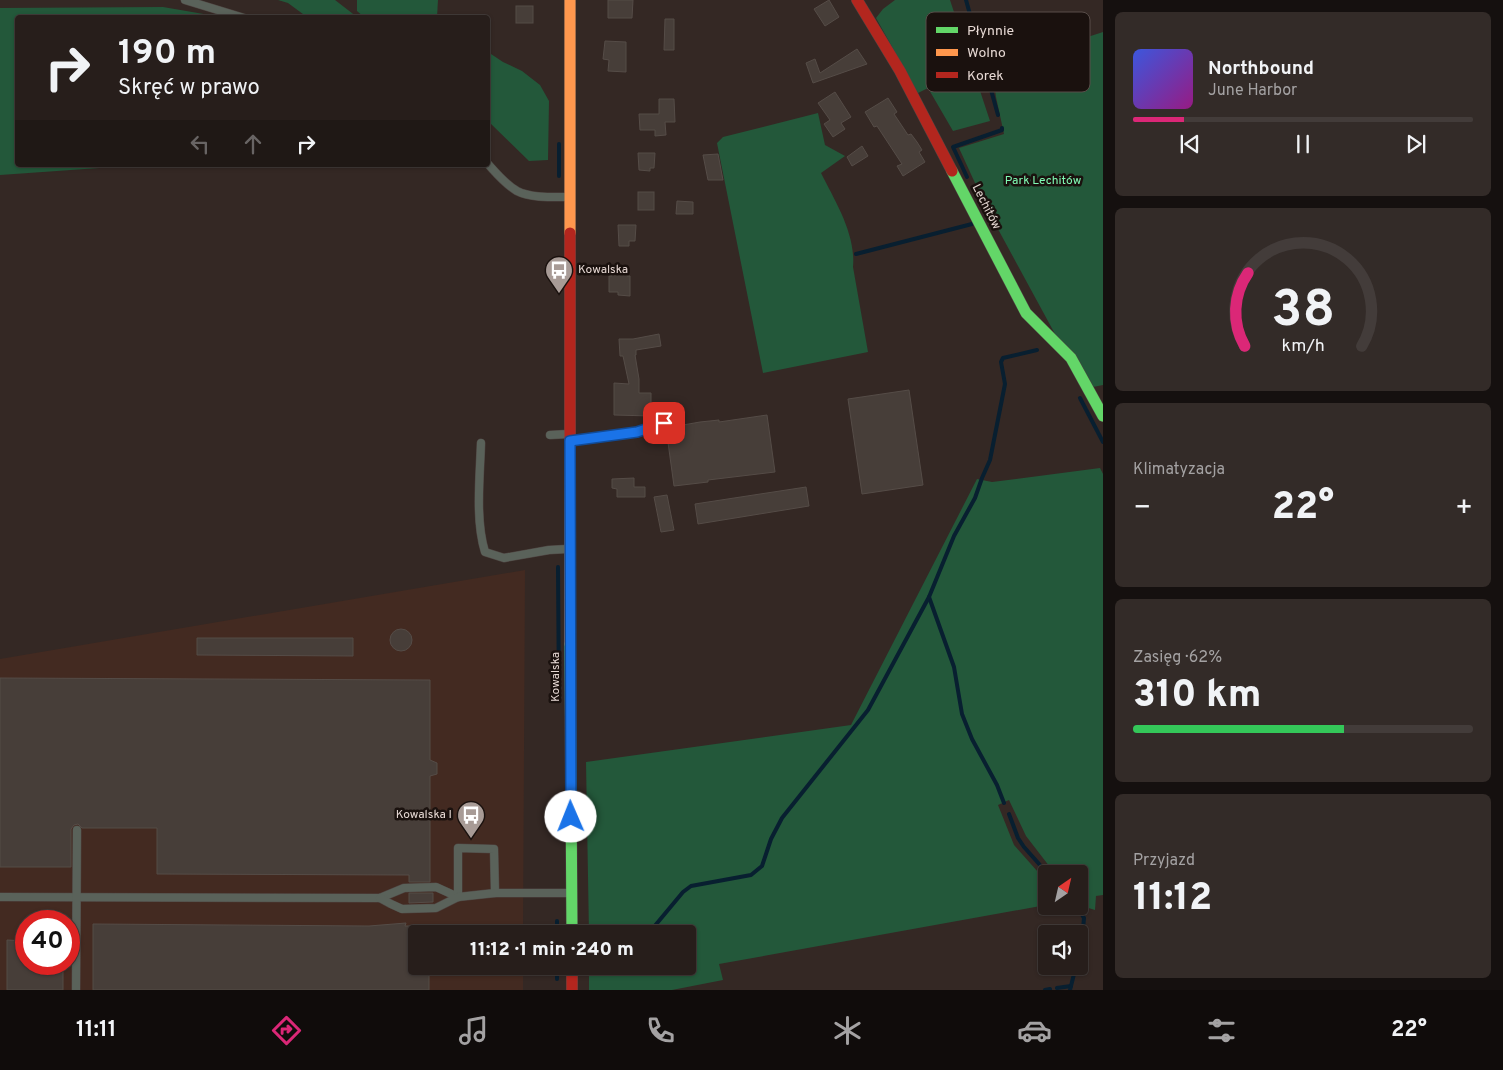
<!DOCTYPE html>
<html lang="pl">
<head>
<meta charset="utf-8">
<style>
  :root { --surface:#271e1b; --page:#332b28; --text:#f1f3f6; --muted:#a4a2a3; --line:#433c3a; --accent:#db2777 }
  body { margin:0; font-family:Overpass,sans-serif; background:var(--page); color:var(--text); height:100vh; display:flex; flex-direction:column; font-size:19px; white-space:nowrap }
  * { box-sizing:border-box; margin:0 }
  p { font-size:16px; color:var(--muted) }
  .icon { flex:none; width:28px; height:28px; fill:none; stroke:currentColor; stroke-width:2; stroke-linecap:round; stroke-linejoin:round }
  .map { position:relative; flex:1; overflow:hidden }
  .details { display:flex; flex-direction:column; gap:12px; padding:12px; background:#15100f; width:400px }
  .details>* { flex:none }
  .guide { position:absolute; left:15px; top:15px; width:475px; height:152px; border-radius:5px; box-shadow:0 1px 4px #0004,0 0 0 1px var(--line); background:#271e1b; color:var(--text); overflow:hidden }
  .needle { width:32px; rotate:34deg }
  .buttons { position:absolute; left:1038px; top:865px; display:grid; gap:10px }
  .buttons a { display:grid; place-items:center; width:50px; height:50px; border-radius:5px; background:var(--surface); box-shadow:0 1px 4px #0004,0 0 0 1px var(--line); font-size:25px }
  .speed { position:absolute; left:15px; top:910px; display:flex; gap:10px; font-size:25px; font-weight:700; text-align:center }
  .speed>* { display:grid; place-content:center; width:65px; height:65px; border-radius:50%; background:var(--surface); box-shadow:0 1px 4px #0004,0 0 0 1px var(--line); line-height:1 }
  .speed .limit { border:8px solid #d22; background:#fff; color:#111 }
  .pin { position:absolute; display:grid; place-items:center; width:42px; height:42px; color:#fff; margin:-21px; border-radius:10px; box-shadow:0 2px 8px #0006 }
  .me { position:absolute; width:55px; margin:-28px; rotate:359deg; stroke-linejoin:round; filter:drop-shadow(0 0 4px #0008) }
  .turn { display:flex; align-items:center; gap:18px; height:105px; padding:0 20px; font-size:22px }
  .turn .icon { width:65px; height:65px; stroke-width:2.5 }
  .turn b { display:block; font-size:35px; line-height:42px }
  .lanes { display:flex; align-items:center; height:48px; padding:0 20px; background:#0003; justify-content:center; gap:25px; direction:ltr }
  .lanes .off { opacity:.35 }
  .big { font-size:38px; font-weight:800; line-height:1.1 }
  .details .widget { flex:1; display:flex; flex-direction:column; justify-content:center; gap:8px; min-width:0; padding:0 18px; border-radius:8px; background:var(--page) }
  .details .dial { align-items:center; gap:0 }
  .dial svg { height:130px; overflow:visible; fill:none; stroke:var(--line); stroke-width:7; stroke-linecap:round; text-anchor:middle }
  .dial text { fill:var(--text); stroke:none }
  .song { display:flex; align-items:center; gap:15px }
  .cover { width:60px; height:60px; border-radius:8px; background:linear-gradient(135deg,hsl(230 70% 55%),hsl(310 70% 35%)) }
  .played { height:5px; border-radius:2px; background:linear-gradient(90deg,var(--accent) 15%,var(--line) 15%) }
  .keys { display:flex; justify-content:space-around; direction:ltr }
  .heat { display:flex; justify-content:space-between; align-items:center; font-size:28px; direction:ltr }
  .charge { height:8px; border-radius:4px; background:linear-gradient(90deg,#34c759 62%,var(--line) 0) }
  .trip { position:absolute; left:408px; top:925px; width:288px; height:50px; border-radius:5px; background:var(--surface); box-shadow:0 1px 4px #0004,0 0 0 1px var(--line); font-weight:800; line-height:50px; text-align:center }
  .tabs { display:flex; height:80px; justify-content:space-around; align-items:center; background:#100c0b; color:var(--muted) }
  .tabs .icon { width:35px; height:35px }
  .tabs .current { color:var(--accent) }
  .tabs b { font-size:22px; color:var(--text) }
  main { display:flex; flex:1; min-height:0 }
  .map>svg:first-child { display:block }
  .built { fill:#432a21; fill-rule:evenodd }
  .green { fill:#23583a }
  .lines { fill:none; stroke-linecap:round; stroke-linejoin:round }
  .stream { stroke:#081f30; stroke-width:4 }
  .building { fill:#473e39; stroke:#554c47 }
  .lane-casing { stroke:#4f4542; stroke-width:9 }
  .fast-casing { stroke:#4f4542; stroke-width:12 }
  .slow-casing { stroke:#4f4542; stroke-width:12 }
  .jam-casing { stroke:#4f4542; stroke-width:12 }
  .lane { stroke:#5a625a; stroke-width:8 }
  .fast { stroke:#63d668; stroke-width:11 }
  .slow { stroke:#ff974d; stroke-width:11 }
  .jam { stroke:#b3261e; stroke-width:11 }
  .route-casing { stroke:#114b97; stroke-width:12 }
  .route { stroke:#1a73e8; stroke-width:9 }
  .labels { text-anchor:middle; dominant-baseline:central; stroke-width:5; stroke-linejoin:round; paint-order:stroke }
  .park-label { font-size:12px; fill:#80fbb4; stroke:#1a110e }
  .street-label { font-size:12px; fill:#e7d9d4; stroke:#1a110e }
  .poi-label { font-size:12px; fill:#e7d9d4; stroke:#1a110e; text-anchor:start }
  .key { fill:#1a110e; stroke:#584d49; stroke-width:1 }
  .key-label { font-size:14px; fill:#e7d9d4 }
</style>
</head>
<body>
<main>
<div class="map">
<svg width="1103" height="990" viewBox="0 0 1103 990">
  <rect width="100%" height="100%" fill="#342824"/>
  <path class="built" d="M525,570L523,934H416V966H523V990H0V659ZM26,921H69V964H26Z"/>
  <g class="green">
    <polygon points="278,0 335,0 357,17 307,17 288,3"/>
    <polygon points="357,0 438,0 437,17 364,17 357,11"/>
    <polygon points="895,0 950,0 990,121 953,131 928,88 918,93 876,18 883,9"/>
    <polygon points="163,7 221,17 18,18 18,165 142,165 0,175 0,8"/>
    <polygon points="1103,32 1103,385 1093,387 1055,334 986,207 959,148 1004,134 996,97 992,68"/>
    <polygon points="488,52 503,62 522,71 540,85 549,101 548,160 529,161 488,121"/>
    <path d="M818,113L825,145L845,156L821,173C835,201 856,234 853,267L868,352L763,373L717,143L723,137Z"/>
    <polygon points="1100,468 1103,474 1103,895 1096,896 1095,910 1082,906 1079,901 1079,874 1057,874 1053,871 1026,836 1009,800 998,805 1014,845 1046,881 1046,905 719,964 723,980 672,990 589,990 589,966 686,966 686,934 589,934 586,762 851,725 977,479 992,482"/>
  </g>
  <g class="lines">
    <g class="stream">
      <polyline points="966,0 998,115"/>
      <polyline points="559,176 559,144"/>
      <polyline points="967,177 953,147 1002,130 1002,128"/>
      <polyline points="856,254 972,224"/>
      <polyline points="1080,398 1103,442"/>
      <polyline points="558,567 559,701"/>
      <polyline points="929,597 954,667 962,714 972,739 997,785 1004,803"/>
      <polyline points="1009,814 1018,838 1024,847 1048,874"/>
      <polyline points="1077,906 1084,918 1082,941 1079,956"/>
      <polyline points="557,934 557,921"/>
      <polyline points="648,934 683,892 691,886 751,875 762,866 771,839 782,818 868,710 929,597 954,536 975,498 982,478 990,460 1005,384 1001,362 1003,358 1037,350"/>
      <polyline points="557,979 557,966"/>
      <polyline points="1057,988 1071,986"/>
      <polyline points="1045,990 1050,989"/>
      <polyline points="1070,990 1076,966"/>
    </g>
  </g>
  <g class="building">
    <polygon points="608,0 633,0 632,18 608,18"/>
    <polygon points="829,0 839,17 825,26 814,9"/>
    <rect x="516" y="6" width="17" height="17"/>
    <polygon points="665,19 674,19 674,50 664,50"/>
    <polygon points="605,41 626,42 626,72 608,71 609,60 603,59"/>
    <polygon points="857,49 867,64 813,83 806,63 815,59 820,73"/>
    <polygon points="835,92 851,117 841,123 845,129 833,137 824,124 830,120 818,103"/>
    <polygon points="888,98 897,112 894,114 908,135 911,134 917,142 922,150 919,152 925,162 903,176 897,166 902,164 877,126 874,127 865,112"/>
    <polygon points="659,99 674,99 675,122 665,122 666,135 655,136 655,130 640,130 639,114 659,114"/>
    <polygon points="862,146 868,156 852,166 847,157"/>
    <polygon points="638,153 655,153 654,168 650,168 650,171 639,170"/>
    <polygon points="718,154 723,180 708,180 703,155"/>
    <rect x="638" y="192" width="16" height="18"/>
    <polygon points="677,201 693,202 693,214 676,214"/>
    <polygon points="618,225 636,225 635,241 629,241 629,246 619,246"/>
    <polygon points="612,268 627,268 627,276 630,276 630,296 618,295 618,292 609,292 609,276 612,276"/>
    <polygon points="659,334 661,346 636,350 636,355 635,355 639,379 639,393 651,393 651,416 614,415 614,383 629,384 623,356 620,356 619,339 633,339"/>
    <polygon points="909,390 923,485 862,494 848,399"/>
    <polygon points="767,415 775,472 708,480 708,482 674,486 666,428 700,422 719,420 719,422"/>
    <polygon points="634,478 634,487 645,487 645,497 617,497 617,489 612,488 612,479"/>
    <polygon points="806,487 809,506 698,524 695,504"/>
    <polygon points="667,495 674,530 661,532 654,497"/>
    <circle cx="401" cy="640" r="11"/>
    <polygon points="197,638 353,638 353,656 197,655"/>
    <polygon points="0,678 430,680 430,760 437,763 437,774 430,776 430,882 409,882 409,875 157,874 157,828 82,828 78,824 74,825 71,829 71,867 0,867"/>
    <polygon points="409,893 433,893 433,902 409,903"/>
    <polygon points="406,923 405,926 416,926 416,966 429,966 429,990 93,990 93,924 369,926"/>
    <polygon points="7,940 26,941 26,964 63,964 63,990 7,990"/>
  </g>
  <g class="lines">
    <g class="lane-casing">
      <g id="lane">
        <polyline points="185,0 244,18"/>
        <path d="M488,164C497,174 505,184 517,191C530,198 553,197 568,197"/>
        <polyline points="550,435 568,434"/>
        <polyline points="572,440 637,432 664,423"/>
        <path d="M481,443C480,476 475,520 485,552L504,558L549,550L567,549"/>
        <polyline points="0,897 380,898 404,888 436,887 458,897"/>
        <polyline points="458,897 458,848 494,849 495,893"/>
        <polyline points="380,898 391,904 402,909 436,908 458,897 495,893 570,893"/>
        <polyline points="76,990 77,830"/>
      </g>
    </g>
    <g class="fast-casing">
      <g id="fast">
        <polyline points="952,171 1026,313 1071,358 1103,416"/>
        <polyline points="570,644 572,934"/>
      </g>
    </g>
    <g class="slow-casing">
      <g id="slow">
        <polyline points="570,0 570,233"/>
        <polyline points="570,447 570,644"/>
      </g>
    </g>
    <g class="jam-casing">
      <g id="jam">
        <polyline points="857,0 900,71 952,171"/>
        <polyline points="570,233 570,447"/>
        <polyline points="572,966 572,990"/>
      </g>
    </g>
    <use href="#lane" class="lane"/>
    <use href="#fast" class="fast"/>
    <use href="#slow" class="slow"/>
    <use href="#jam" class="jam"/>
  </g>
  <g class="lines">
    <g class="route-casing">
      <polyline id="route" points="571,817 570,441 637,432 664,423"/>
    </g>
    <use href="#route" class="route"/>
  </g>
  <defs>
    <g id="bus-pin" transform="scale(1.4375)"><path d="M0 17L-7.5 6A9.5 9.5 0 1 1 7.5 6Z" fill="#a89b96" stroke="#1a110e"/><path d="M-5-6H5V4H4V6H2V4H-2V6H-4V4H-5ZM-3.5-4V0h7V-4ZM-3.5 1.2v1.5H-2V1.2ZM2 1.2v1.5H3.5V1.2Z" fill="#fff"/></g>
  </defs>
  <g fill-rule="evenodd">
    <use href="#bus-pin" x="559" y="270"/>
    <use href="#bus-pin" x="471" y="815"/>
  </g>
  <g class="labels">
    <g class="park-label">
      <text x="1043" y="181">Park Lechitów</text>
    </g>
    <g class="street-label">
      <text transform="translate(986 207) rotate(63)">Lechitów</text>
      <text transform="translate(556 677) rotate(-90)">Kowalska</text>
    </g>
    <g class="poi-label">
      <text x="578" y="270">Kowalska</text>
      <text x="452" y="815" text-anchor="end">Kowalska I</text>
    </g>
  </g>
  <rect x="926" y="12" width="164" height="80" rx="8" class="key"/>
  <rect x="936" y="27" width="22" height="6" fill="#63d668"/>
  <rect x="936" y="49" width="22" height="7" fill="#ff974d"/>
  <rect x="936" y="72" width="22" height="6" fill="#b3261e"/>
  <g class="key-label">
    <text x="967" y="35">Płynnie</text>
    <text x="967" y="57">Wolno</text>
    <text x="967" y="80">Korek</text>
  </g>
</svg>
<div class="buttons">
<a><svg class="needle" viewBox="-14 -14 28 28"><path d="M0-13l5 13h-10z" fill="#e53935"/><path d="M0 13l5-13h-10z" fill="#a4a2a3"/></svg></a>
<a><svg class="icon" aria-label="sound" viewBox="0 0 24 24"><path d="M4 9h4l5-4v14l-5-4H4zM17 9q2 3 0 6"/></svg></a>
</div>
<div class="speed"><div class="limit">40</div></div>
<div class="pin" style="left:664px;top:423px;background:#d93025"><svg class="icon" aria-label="arrive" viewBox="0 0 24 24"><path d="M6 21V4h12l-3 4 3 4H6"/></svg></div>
<svg class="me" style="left:571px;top:817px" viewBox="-20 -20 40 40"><circle r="19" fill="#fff"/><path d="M0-13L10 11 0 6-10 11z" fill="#1a73e8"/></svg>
<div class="trip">11:12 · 1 min · 240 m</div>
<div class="guide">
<div class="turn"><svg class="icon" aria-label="right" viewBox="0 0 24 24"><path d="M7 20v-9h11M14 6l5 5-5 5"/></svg><div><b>190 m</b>Skręć w prawo</div></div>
<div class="lanes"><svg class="icon off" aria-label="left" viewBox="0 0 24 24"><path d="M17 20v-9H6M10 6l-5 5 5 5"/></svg><svg class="icon off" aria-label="ahead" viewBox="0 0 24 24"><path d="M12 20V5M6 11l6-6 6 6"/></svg><svg class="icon" aria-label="right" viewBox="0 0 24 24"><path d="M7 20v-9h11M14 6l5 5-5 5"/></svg></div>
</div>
</div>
<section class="details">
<div class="widget">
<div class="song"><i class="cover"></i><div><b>Northbound</b><p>June Harbor</p></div></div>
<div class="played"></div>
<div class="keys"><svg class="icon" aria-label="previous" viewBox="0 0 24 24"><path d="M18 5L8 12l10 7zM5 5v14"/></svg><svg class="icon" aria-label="pause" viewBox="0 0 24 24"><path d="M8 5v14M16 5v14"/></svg><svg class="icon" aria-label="next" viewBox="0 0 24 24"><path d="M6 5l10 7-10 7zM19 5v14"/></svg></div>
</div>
<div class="widget dial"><svg viewBox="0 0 100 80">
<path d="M14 69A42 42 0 1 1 86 69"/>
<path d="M14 69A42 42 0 0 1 16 24" stroke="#db2777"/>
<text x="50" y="56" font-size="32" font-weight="700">38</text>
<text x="50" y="72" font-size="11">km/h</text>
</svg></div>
<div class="widget"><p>Klimatyzacja</p>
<div class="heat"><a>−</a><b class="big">22°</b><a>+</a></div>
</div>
<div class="widget"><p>Zasięg · 62%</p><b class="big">310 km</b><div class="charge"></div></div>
<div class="widget"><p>Przyjazd</p><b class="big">11:12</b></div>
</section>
</main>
<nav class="tabs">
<b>11:11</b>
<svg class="icon current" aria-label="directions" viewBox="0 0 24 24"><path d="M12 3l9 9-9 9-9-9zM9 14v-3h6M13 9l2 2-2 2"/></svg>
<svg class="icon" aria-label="music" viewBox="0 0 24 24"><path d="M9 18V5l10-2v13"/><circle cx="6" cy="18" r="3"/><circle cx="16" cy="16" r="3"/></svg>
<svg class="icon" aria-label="phone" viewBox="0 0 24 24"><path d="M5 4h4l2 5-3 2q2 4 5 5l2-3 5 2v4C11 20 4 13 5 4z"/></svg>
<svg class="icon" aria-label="climate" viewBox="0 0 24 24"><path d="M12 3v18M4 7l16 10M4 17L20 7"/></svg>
<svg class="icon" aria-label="car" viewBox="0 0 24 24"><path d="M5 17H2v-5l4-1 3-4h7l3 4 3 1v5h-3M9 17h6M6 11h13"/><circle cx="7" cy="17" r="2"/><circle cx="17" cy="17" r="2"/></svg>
<svg class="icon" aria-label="filters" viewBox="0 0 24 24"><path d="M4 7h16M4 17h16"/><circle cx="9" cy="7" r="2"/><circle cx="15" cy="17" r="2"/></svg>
<b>22°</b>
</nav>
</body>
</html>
